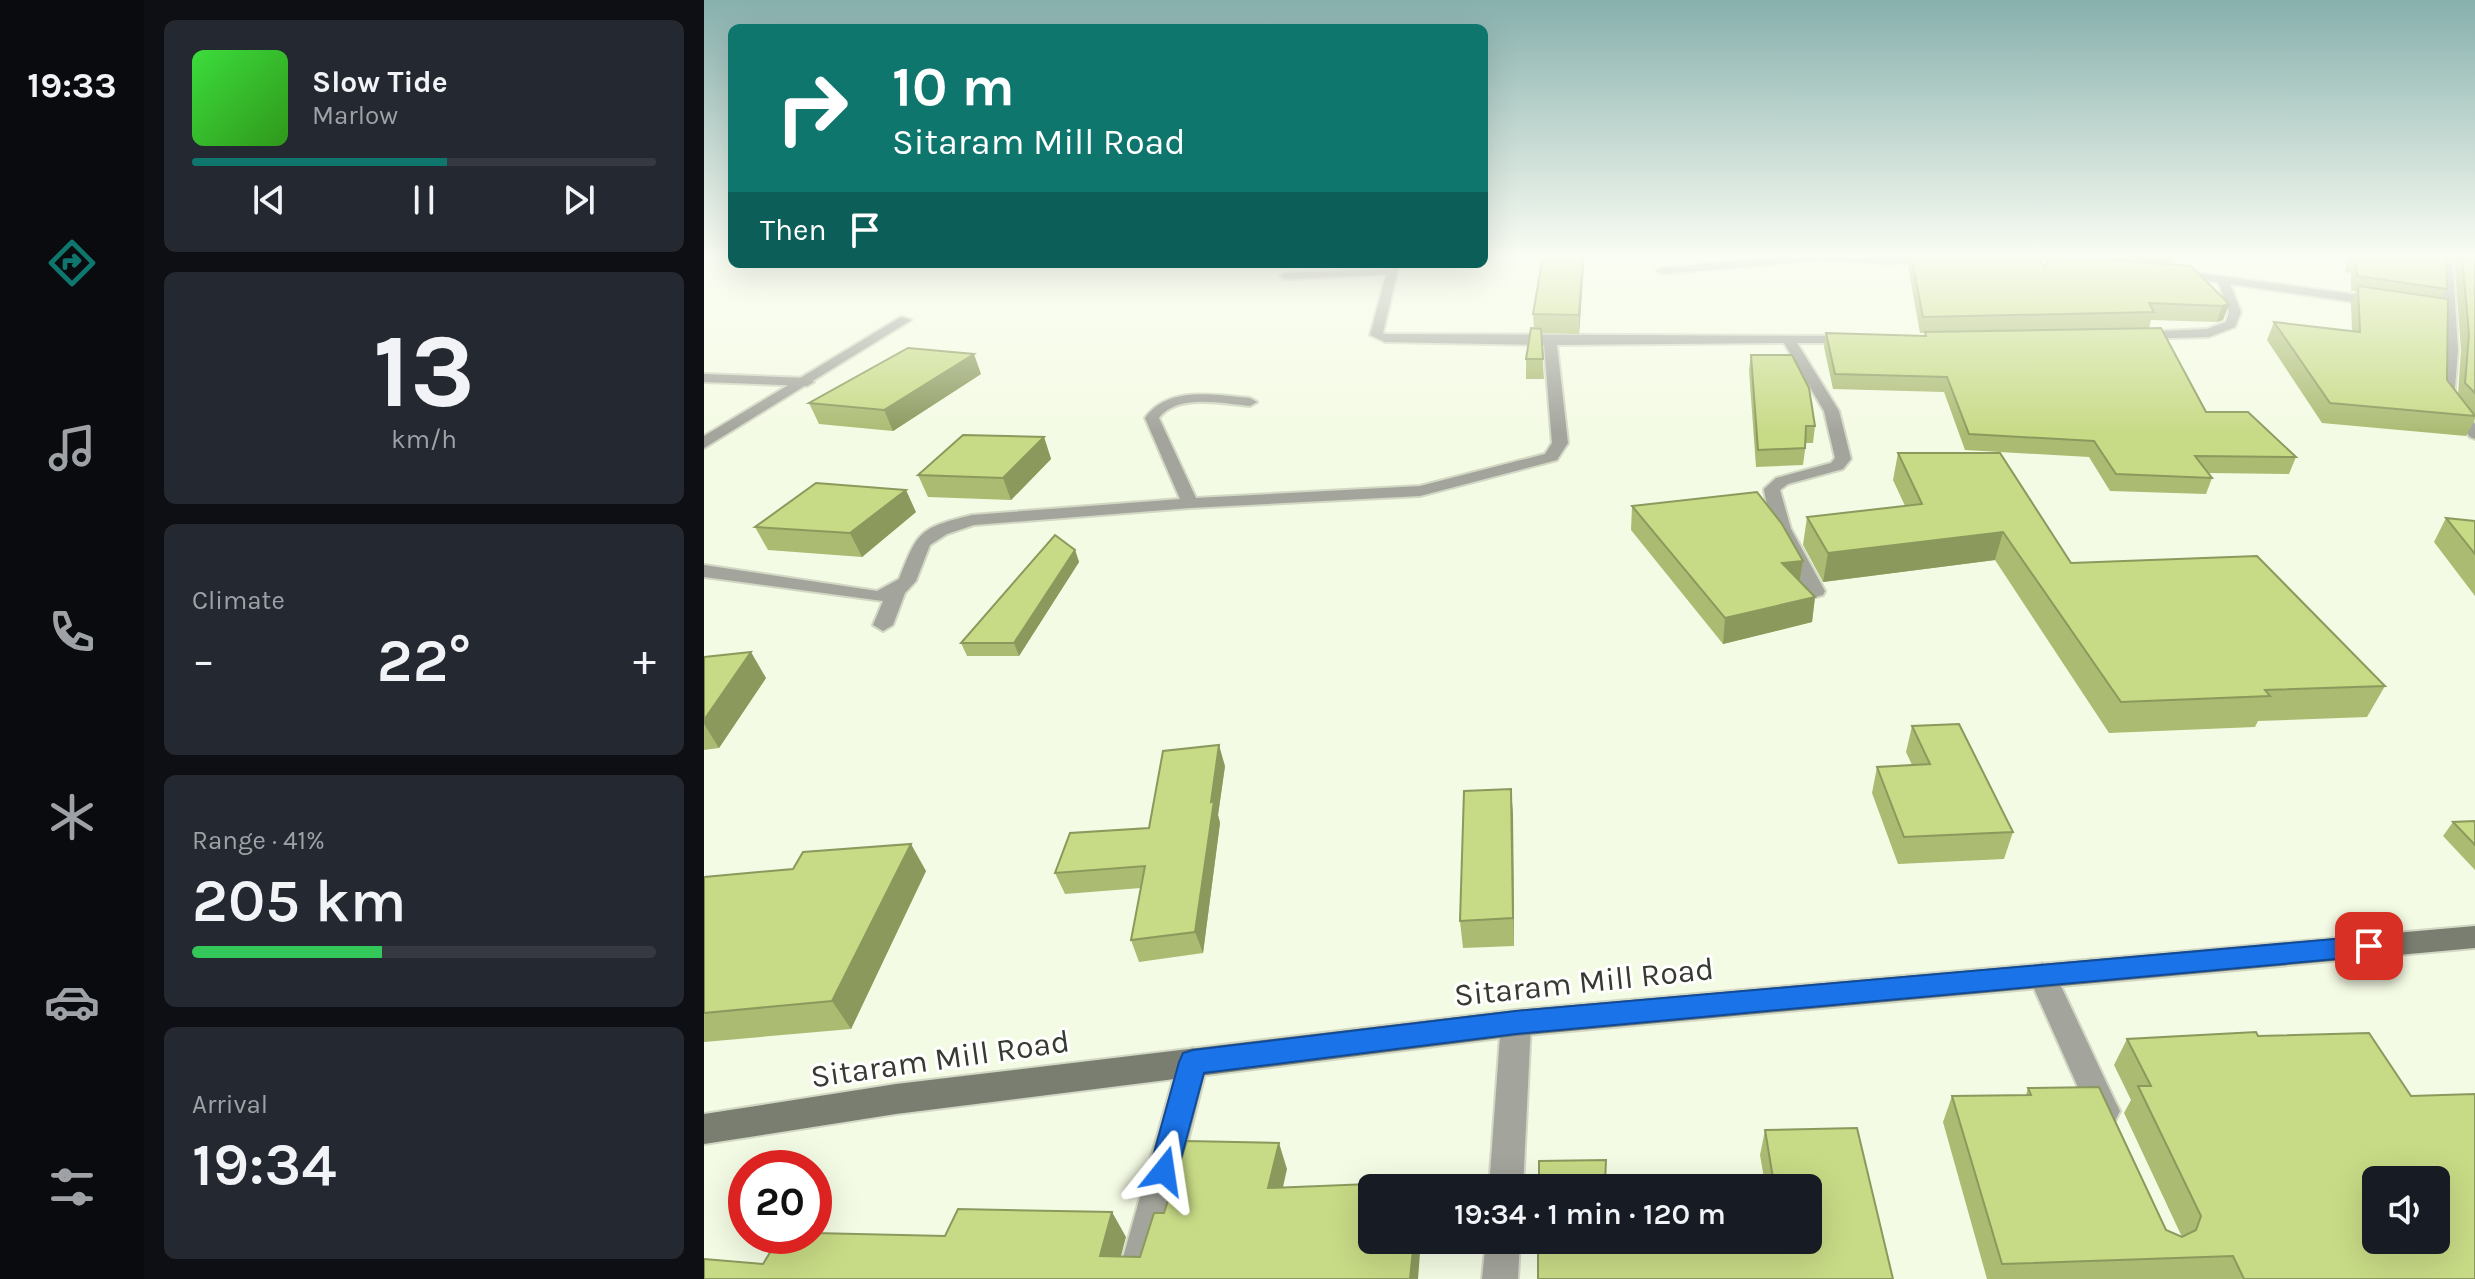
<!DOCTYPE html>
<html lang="en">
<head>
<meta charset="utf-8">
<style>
  :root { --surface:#171b24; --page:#242831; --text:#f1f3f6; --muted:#9ea1a6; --line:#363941; --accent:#0f766e }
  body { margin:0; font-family:Karla,sans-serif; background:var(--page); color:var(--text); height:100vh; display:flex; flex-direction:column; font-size:30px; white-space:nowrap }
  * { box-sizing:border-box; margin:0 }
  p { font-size:26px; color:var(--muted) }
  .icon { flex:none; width:44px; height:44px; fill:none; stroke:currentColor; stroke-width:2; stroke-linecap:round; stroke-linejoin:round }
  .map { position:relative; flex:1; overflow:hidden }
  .sheet { display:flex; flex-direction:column; gap:20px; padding:20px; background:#0d0f14; width:560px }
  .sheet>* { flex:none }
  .guide { position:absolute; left:24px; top:24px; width:760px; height:244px; border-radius:12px; box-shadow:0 8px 32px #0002; background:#0f766e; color:#fff; overflow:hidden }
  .fabs { position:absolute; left:1658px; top:1166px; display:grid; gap:16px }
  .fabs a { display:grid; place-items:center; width:88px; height:88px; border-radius:12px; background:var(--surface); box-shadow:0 8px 32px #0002; font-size:40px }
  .speed { position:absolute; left:24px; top:1150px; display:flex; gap:16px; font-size:40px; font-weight:700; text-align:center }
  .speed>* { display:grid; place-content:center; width:104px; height:104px; border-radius:50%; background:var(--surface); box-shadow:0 8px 32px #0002; line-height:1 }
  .speed .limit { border:12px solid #d22; background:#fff; color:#111 }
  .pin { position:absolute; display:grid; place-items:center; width:68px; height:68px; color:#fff; margin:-34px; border-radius:16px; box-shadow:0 4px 12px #0006 }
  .me { position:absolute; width:88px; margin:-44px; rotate:15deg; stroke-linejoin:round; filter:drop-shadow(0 0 6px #0008) }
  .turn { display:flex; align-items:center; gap:28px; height:168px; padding:0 32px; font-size:36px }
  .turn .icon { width:104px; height:104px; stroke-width:2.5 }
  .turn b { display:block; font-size:56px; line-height:68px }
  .then { display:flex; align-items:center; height:76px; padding:0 32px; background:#0003; gap:16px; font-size:30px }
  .big { font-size:60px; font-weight:600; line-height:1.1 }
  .sheet .widget { flex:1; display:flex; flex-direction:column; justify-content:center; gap:12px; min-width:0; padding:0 28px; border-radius:12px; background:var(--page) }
  .sheet .dial { align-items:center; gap:0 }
  .dial b { font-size:104px; line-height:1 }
  .song { display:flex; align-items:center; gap:24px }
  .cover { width:96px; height:96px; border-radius:12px; background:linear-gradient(135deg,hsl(120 70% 55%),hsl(110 70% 35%)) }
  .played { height:8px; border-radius:4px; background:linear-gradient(90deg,var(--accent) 55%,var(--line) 55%) }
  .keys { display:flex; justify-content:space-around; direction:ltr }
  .heat { display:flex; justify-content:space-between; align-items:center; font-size:44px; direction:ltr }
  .charge { height:12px; border-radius:6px; background:linear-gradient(90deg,#34c759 41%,var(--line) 0) }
  .trip { position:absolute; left:654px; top:1174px; width:464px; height:80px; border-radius:12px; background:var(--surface); box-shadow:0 8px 32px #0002; font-weight:600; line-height:80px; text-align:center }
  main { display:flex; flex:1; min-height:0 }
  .tabs { display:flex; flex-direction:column; width:144px; justify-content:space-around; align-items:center; background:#090b0e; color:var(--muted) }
  .tabs .icon { width:56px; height:56px }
  .tabs .selected { color:var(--accent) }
  .tabs b { font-size:36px; color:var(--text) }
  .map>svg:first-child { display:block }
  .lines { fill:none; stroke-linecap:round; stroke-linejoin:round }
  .lane-casing { stroke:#d2d8c4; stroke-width:4 }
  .street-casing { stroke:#d2d8c4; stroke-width:4 }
  .secondary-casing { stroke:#d2d8c4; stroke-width:4 }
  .lane { fill:#a3a59c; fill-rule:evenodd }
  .street { fill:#a3a59c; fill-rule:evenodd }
  .secondary { fill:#7a7e71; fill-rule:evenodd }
  .wall { fill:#abbb72 }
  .shaded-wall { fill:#8b995d }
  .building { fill:#c7da85; stroke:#8b995d; stroke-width:2; fill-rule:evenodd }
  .route { fill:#1a73e8; stroke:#114b97; stroke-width:2 }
  .labels { text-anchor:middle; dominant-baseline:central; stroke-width:6; stroke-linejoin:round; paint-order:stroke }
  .near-street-label { font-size:32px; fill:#373a31; stroke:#fff }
</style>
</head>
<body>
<main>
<nav class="tabs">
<b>19:33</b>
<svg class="icon selected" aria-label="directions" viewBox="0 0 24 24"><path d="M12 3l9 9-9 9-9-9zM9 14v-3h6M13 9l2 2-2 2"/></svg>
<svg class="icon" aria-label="music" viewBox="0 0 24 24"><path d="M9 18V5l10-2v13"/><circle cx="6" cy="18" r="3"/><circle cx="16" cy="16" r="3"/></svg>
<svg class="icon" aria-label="phone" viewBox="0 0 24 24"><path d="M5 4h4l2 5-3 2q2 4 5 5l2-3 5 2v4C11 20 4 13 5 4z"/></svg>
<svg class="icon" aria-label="climate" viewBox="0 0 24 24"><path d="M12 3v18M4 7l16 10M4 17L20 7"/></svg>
<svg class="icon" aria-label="car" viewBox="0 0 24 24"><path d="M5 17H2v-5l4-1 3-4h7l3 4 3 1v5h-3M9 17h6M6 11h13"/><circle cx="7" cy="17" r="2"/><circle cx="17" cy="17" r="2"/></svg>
<svg class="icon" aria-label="filters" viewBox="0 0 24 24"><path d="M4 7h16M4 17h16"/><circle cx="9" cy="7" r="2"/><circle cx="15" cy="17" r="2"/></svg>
</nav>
<section class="sheet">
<div class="widget">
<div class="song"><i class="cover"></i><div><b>Slow Tide</b><p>Marlow</p></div></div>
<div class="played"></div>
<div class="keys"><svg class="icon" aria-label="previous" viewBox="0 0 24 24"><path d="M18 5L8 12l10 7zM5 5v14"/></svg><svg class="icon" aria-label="pause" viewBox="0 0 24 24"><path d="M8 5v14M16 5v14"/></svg><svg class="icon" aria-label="next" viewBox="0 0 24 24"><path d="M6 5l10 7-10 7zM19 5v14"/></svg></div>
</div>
<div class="widget dial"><b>13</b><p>km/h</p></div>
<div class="widget"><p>Climate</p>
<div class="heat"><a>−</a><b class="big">22°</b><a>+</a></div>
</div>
<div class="widget"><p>Range · 41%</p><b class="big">205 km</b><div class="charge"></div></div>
<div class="widget"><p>Arrival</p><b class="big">19:34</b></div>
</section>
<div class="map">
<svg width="1771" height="1279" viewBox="0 0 1771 1279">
  <rect width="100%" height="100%" fill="#f4fbe4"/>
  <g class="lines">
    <g class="lane-casing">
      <g id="lane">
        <polygon points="687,269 693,272 691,274 582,279 576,276 582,273"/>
        <polygon points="0,374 103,378 110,382 103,386 0,382"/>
        <polygon points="1338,963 1348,967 1411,1101 1416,1111 1411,1121 1400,1126 1389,1121 1324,975 1328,967"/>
        <polygon points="489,1048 500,1052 504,1062 449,1279 413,1279 474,1062 478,1052"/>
      </g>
    </g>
    <g class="street-casing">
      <g id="street">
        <polygon points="1095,255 1184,257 1272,255 1272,258 1267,261 1184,264 1117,260 958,274 952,271 958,268"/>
        <polygon points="1738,255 1748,255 1754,350 1750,400 1771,424 1771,439 1766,437 1736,400 1740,350"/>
        <path d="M685,264H695L679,333L682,334L1151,336V342L1146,343H1093L1135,411L1147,459L1139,469L1084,484L1076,490L1087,529L1121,591L1119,595L1112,597C1092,592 1062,511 1060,489L1072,478L1127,463L1131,458L1120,411L1080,343L853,345L864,443L853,460L716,496L486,508L270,525L243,534L226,545L212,581L201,593L189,625L179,631L169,625L179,601L0,577V565L173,591L195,579C214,531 215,528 268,515L476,499L441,418C464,385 511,395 546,398L553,402L546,406C520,404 474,393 455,418L492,498L716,486L841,454L848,443L840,345L681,342L666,335Z"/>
        <polygon points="1471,270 1677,298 1683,302 1677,306 1526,284 1537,312 1531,327 1505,337 1430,339 1428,336 1434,332 1503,329 1522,322 1525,312 1514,282 1467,275 1467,271"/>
        <polygon points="197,317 207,320 0,448 0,436"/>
        <polygon points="812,1010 822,1014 827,1023 819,1188 785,1188 797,1023 802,1014"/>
        <polygon points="782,1240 816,1240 814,1279 778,1279"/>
      </g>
    </g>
    <g class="secondary-casing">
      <polygon id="secondary" points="1771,926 1771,948 812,1036 192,1114 0,1144 0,1114 192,1084 812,1010"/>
    </g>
    <use href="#lane" class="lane"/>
    <use href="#street" class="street"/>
    <use href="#secondary" class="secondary"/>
  </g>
  <g class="wall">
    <polygon points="880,255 875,334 837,333 840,379 822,379 822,359 830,328 829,314"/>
    <polygon points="1206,255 1333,255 1341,268 1348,255 1473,255 1470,265 1525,304 1519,320 1513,322 1447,320 1445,328 1502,412 1592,457 1585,474 1504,473 1508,478 1502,494 1406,491 1385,457 1261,450 1240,392 1129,389 1120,347 1122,333 1221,336 1221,333 1216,333 1204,266"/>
    <polygon points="1644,255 1742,255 1743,289 1738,298 1743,380 1754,394 1757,350 1750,255 1771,255 1771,419 1762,436 1618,423 1563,340 1570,322 1648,331 1647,303 1652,291 1647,291 1647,273 1641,272"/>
    <polygon points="1047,355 1111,426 1109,443 1102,443 1099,465 1052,467 1045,370"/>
    <polygon points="277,374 189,431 115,424 105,403"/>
    <polygon points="340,437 347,459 307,500 224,497 214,475"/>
    <polygon points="1194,453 1367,563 1681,686 1663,717 1554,721 1551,727 1405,733 1291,560 1119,582 1099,545 1103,517 1201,506 1189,480"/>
    <polygon points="928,506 1099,561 1096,581 1111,597 1108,622 1019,644 927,530"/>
    <polygon points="212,512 158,557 64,550 51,527"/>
    <polygon points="1742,518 1771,521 1771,596 1730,542"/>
    <polygon points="371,550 375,562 315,656 263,656 257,643"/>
    <polygon points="0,657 62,678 15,748 0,750"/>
    <polygon points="1208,726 1309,832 1300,859 1194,864 1168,793 1173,767 1208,765 1202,752"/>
    <polygon points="521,766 514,815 516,823 499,953 435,962 427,940 437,888 361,894 351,873 445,828"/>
    <polygon points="807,789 809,816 810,946 759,948 756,921"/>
    <polygon points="1771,821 1771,870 1739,836 1749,822"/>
    <polygon points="222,871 147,1029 0,1042 0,877"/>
    <polygon points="1554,1036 1771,1279 1283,1279 1239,1122 1248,1096 1322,1095 1324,1088 1462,1230 1478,1237 1420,1113 1427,1100 1410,1065 1423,1039"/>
    <polygon points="1061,1130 1189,1279 835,1188 901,1183 1061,1184 1056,1155"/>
  </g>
  <g class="shaded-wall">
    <polygon points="880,255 880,267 875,334 875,315"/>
    <polygon points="1525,304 1519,320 1513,322 1518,306"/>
    <polygon points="270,354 277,374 189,431 180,410"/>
    <polygon points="340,437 347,459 307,500 299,478"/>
    <polygon points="202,490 212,512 158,557 146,533"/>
    <polygon points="1299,532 1291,560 1119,582 1124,553"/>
    <polygon points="371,550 375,562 315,656 310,643"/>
    <polygon points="1099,561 1095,585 1078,563"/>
    <polygon points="1111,597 1108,622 1019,644 1021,618"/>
    <polygon points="47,652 62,678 15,748 0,724 0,720"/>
    <polygon points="515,745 521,766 514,815 516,823 499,953 491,932 507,802"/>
    <polygon points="807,789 809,816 810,946 809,918"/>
    <polygon points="207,844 222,871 147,1029 128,1001"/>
    <polygon points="575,1143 583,1169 573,1214 564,1188"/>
    <polygon points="408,1212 422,1237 411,1279 396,1256"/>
    <polygon points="710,1240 717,1240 714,1279 706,1279"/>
  </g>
  <g class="building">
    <polygon points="839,255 879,255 875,315 829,314"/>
    <polygon points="1207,255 1333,255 1341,268 1346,255 1487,266 1525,304 1518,306 1445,303 1450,312 1219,317"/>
    <polygon points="1647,255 1742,255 1743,289 1653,276 1652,259 1647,258"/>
    <polygon points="1758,255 1771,255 1771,393 1761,383 1765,334"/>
    <polygon points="1654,286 1744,299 1743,380 1771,416 1626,403 1570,322 1656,332"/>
    <polygon points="827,328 837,329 839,359 822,359"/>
    <polygon points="1457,328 1502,412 1544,412 1592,457 1491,456 1508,478 1412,474 1390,441 1265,434 1243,377 1131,374 1122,333 1222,336 1221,332"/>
    <polygon points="204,348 270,354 180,410 105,403"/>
    <polygon points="1047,355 1088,355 1105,388 1111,426 1102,426 1101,448 1054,450"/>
    <polygon points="259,435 340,437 299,478 214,475"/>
    <polygon points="1194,453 1296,453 1367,563 1553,556 1681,686 1561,690 1566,696 1417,702 1299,532 1124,553 1103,517 1218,504"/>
    <polygon points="112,483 202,490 146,533 51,527"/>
    <polygon points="1053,492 1078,524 1099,561 1078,563 1111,597 1021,618 928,506"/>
    <polygon points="1742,518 1771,521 1771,554"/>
    <polygon points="351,535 371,550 310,643 257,643"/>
    <polygon points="47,652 0,720 0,657"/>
    <polygon points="1255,724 1309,832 1200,837 1173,767 1226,764 1208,726"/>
    <polygon points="515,745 507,802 510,801 491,932 427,940 441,866 351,873 366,833 445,828 459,751"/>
    <polygon points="807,789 809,918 756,921 760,791"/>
    <polygon points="1771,821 1771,845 1749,822"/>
    <polygon points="207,844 128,1001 0,1013 0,877 89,869 99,852"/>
    <path d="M1552,1032L1554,1036L1665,1033L1707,1096L1771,1094V1279H1540L1529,1256L1298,1264L1248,1096L1327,1095L1324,1088L1395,1087L1462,1230L1478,1237L1492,1230L1497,1216L1434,1086H1447L1423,1039ZM1672,1180H1732V1240H1672Z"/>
    <polygon points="1153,1128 1189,1279 834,1279 834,1240 1104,1240 1104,1188 835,1188 835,1161 902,1160 901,1183 1070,1184 1061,1130"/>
    <polygon points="483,1141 575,1143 564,1188 715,1182 714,1188 668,1188 668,1240 710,1240 706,1279 0,1279 0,1259 59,1264 76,1236 110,1236 110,1233 241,1236 254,1209 408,1212 396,1256 436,1257 450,1213 460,1213"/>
  </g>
  <linearGradient id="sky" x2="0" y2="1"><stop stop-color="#87b0ad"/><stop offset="0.59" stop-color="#fafdf3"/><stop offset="1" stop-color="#fafdf3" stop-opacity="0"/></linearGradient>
  <rect width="1771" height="434" fill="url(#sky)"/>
  <polygon class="route" points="1665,936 1674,939 1678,946 1674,953 1665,956 812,1034 500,1073 471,1181 460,1185 449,1181 445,1171 475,1062 479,1053 489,1050 812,1011"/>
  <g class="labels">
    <g class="near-street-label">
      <text transform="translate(880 982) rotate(-6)">Sitaram Mill Road</text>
      <text transform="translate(236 1059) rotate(-8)">Sitaram Mill Road</text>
    </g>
  </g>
</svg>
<div class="fabs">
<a><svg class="icon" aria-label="sound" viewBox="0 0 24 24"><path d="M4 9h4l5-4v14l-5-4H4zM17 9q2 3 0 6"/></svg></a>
</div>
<div class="speed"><div class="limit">20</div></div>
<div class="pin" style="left:1665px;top:946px;background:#d93025"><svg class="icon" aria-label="arrive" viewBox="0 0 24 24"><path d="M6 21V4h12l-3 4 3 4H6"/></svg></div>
<svg class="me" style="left:460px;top:1171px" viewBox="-20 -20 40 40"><path d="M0-17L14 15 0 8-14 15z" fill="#1a73e8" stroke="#fff" stroke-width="4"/></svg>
<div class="trip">19:34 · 1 min · 120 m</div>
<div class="guide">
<div class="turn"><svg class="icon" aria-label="right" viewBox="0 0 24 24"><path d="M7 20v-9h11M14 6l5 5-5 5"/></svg><div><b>10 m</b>Sitaram Mill Road</div></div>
<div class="then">Then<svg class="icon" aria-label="arrive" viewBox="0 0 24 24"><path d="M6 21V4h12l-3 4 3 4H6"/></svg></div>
</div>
</div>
</main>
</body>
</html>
